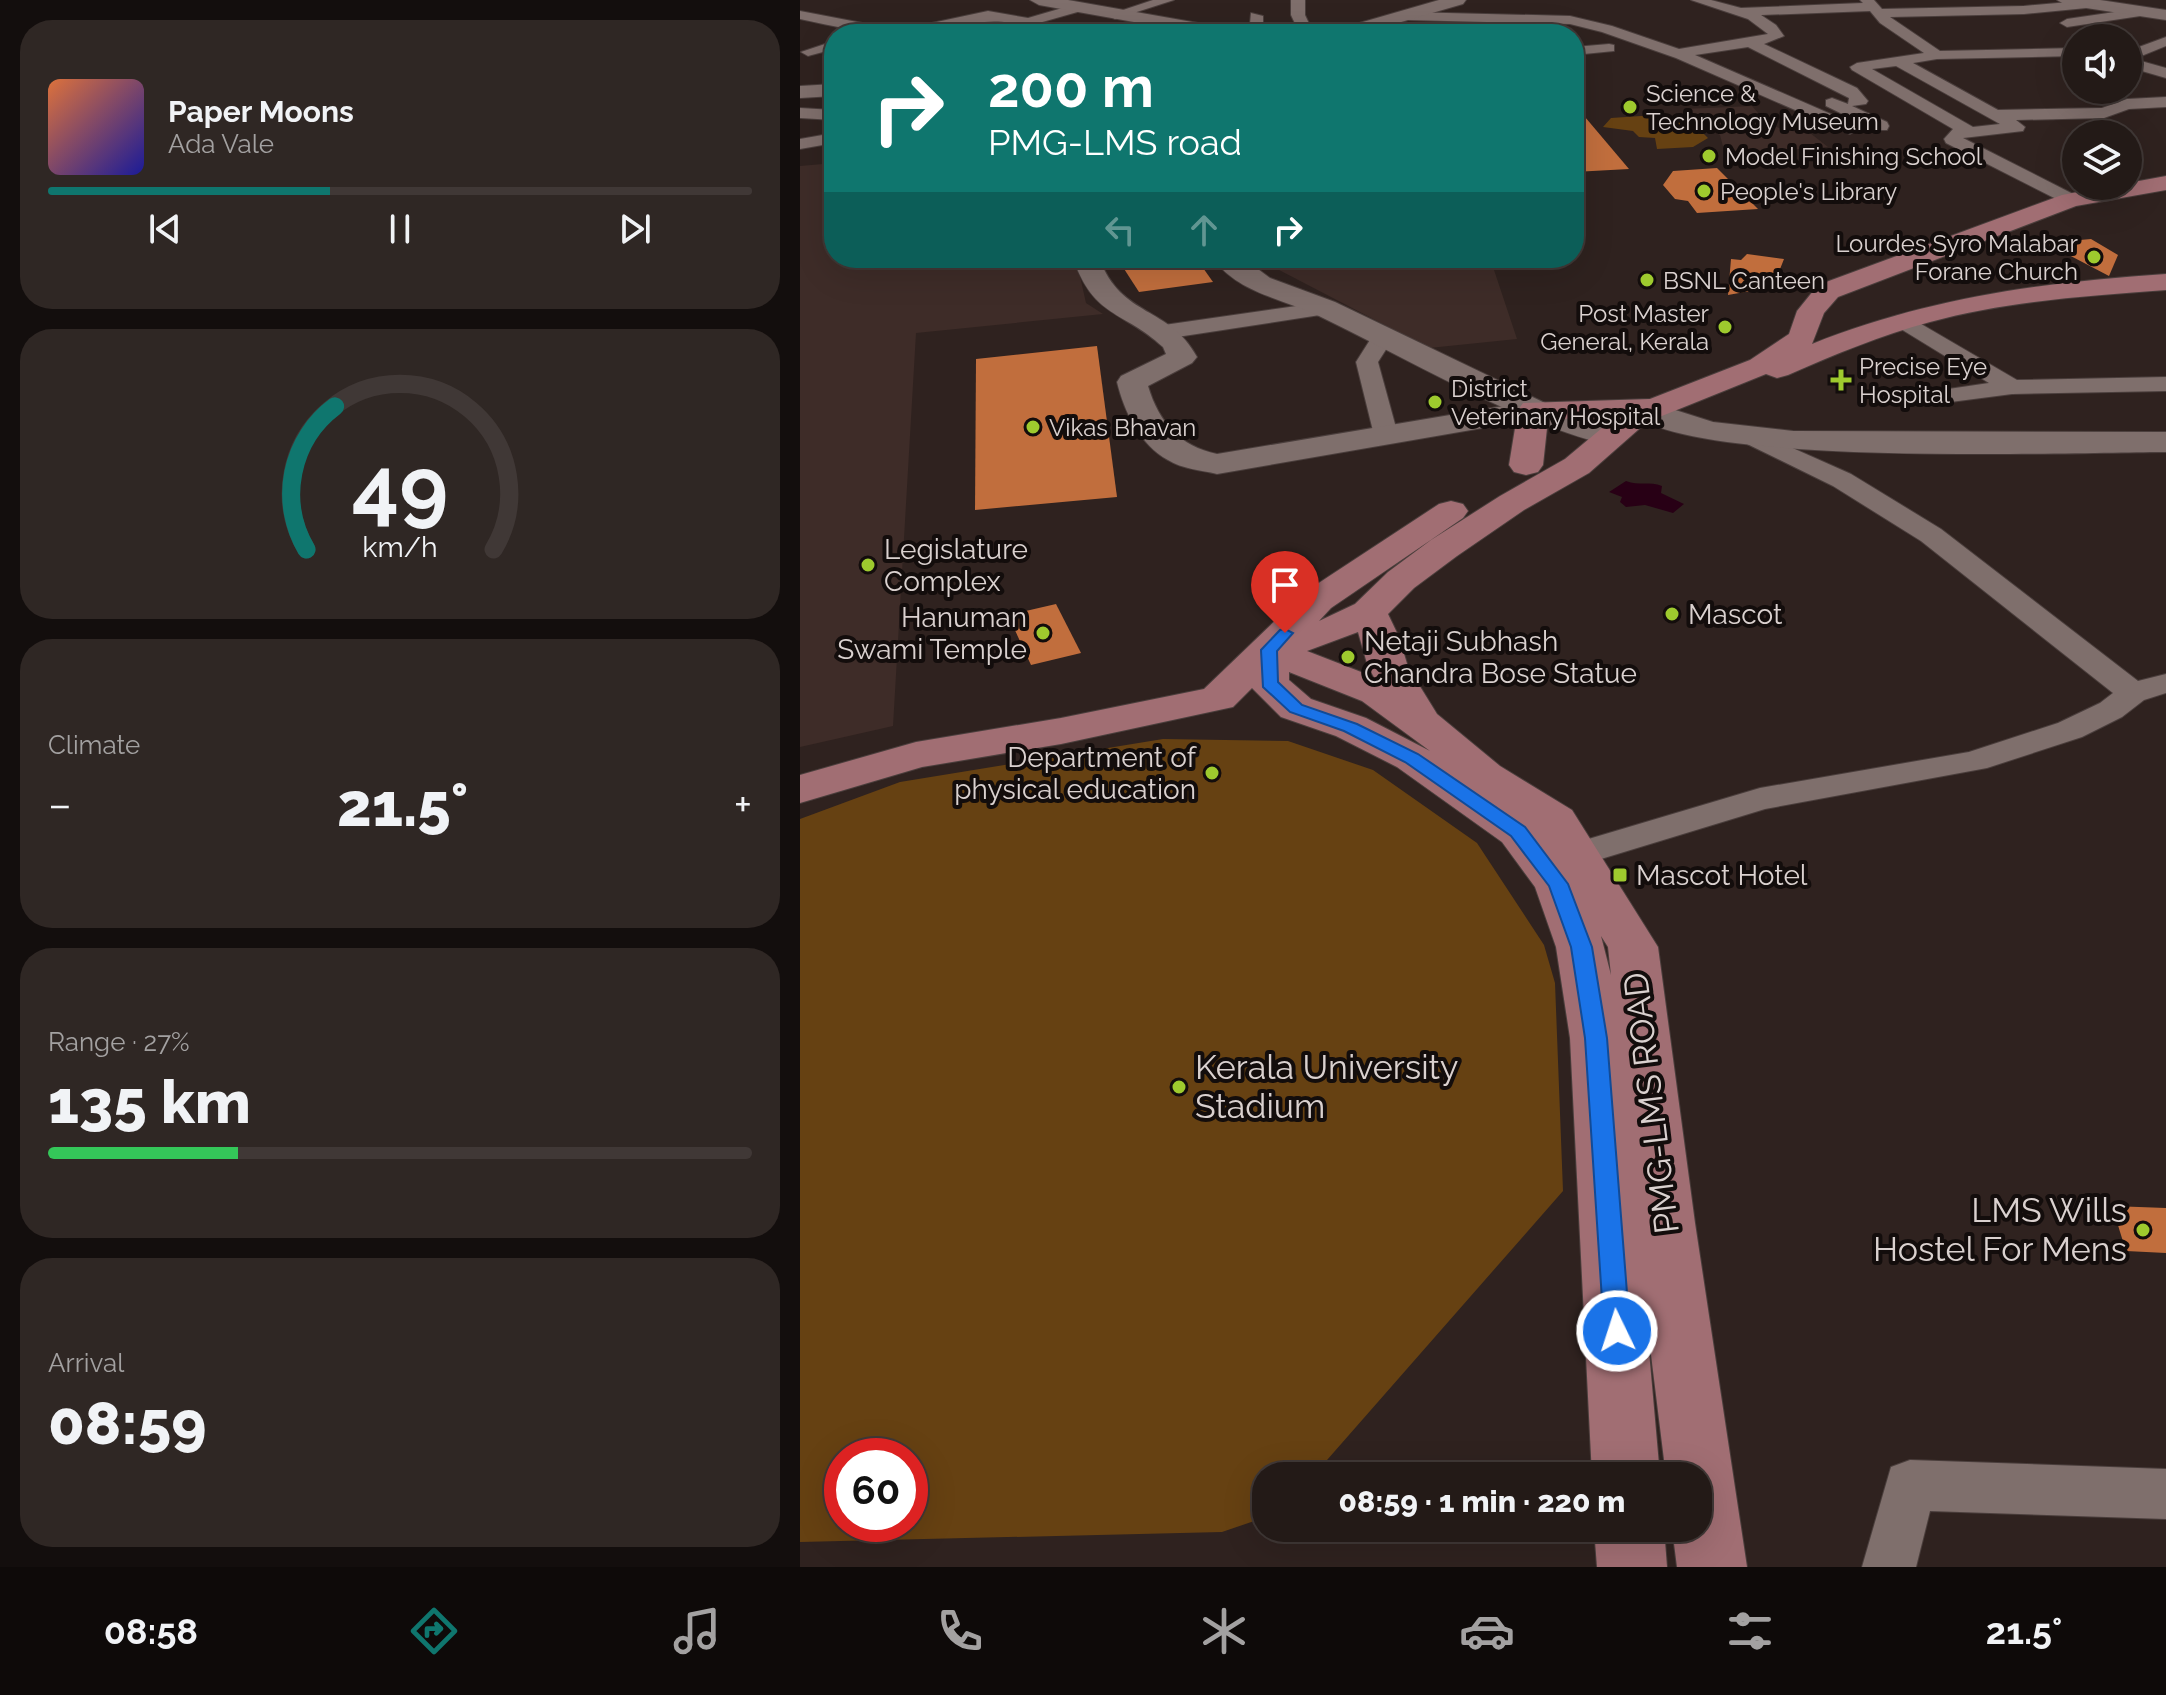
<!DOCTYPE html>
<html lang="en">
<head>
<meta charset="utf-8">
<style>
  :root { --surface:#231a17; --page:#2f2724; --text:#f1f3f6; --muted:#a3a1a1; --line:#403836; --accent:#0f766e }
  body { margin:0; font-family:Raleway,sans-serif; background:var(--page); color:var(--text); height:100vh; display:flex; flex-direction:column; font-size:30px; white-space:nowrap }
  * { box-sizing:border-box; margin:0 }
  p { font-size:26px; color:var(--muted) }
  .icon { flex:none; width:44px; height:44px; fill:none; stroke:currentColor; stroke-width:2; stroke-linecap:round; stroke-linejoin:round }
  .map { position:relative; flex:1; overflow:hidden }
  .panel { display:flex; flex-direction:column; gap:20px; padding:20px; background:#130e0d; width:800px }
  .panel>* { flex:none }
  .hud { position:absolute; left:24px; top:24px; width:760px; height:244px; border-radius:32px; box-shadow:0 8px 32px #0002,0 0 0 2px var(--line); background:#0f766e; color:#fff; overflow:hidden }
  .tools { position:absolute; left:1262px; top:24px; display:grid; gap:16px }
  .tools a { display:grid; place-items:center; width:80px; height:80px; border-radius:50%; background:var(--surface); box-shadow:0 8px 32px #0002,0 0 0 2px var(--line); font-size:40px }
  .speed { position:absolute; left:24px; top:1438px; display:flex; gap:16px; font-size:40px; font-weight:700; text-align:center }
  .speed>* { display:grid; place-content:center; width:104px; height:104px; border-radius:50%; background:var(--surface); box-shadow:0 8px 32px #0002,0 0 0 2px var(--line); line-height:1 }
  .speed .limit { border:12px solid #d22; background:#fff; color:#111 }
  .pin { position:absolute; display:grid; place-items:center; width:68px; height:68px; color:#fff; margin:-82px -34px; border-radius:50% 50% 50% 0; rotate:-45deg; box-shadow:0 0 8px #0007 }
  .pin .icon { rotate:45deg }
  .me { position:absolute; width:88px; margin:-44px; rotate:356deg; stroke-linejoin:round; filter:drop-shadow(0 0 6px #0008) }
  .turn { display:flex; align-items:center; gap:28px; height:168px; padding:0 32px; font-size:36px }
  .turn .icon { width:104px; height:104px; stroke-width:2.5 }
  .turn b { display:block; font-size:56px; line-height:68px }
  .lanes { display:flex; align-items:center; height:76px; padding:0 32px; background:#0003; justify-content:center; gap:40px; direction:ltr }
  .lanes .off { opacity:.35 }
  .big { font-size:60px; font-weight:800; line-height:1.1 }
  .panel .card { flex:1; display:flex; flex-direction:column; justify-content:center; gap:12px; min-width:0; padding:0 28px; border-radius:32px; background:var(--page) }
  .panel .dial { align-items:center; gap:0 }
  .dial svg { height:208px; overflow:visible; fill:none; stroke:var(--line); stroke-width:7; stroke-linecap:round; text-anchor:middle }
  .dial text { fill:var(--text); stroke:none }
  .song { display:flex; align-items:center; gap:24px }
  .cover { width:96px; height:96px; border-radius:12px; background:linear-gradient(135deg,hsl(20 70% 55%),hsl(240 70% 35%)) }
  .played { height:8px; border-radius:4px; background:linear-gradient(90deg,var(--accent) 40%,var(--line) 40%) }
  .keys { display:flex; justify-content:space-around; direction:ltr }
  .heat { display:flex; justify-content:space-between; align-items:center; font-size:44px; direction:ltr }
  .charge { height:12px; border-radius:6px; background:linear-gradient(90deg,#34c759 27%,var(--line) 0) }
  .trip { position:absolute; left:452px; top:1462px; width:460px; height:80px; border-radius:32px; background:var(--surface); box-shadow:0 8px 32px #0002,0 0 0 2px var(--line); font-weight:800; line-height:80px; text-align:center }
  .tabs { display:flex; height:128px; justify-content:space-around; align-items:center; background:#0e0a09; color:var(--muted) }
  .tabs .icon { width:56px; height:56px }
  .tabs .on { color:var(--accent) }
  .tabs b { font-size:36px; color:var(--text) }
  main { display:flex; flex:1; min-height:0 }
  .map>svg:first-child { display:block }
  .built { fill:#3e2c28 }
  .green { fill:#664112; fill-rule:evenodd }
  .water { fill:#280015 }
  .building { fill:#c16e3d }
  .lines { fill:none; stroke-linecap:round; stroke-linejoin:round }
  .minor-casing { stroke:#4a3e3c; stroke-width:2 }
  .tertiary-casing { stroke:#4a3e3c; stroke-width:2 }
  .secondary-casing { stroke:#4a3e3c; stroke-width:2 }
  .primary-casing { stroke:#4a3e3c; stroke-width:2 }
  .minor { fill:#7f6f6c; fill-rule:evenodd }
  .tertiary { fill:#7f6f6c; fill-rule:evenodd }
  .secondary { fill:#7f6f6c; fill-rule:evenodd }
  .primary { fill:#a16e73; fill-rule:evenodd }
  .route { fill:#1a73e8; stroke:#114b97; stroke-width:2 }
  .poi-dot { fill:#9eca2e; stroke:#130d0c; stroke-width:3 }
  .labels { text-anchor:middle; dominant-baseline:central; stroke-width:8; stroke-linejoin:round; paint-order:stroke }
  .far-poi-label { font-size:24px; fill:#dad1cf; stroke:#130d0c; text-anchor:start }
  .poi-label { font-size:28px; fill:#dad1cf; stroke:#130d0c; text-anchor:start }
  .near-poi-label { font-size:34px; fill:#dad1cf; stroke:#130d0c; text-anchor:start }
  .near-street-label { font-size:34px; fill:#dad1cf; stroke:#130d0c }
</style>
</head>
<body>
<main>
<section class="panel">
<div class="card">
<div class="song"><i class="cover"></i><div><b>Paper Moons</b><p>Ada Vale</p></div></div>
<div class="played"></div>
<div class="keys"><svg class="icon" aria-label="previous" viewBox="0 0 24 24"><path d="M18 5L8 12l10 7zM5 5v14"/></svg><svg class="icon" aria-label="pause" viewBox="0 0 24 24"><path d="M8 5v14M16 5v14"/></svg><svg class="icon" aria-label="next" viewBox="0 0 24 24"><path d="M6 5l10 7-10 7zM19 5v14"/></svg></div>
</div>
<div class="card dial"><svg viewBox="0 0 100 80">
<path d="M14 69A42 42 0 1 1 86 69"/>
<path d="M14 69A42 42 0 0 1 25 14" stroke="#0f766e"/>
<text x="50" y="56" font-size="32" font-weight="700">49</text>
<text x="50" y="72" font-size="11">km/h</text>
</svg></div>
<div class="card"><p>Climate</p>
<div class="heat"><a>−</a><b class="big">21.5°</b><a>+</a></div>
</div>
<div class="card"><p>Range · 27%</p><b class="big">135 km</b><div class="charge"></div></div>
<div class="card"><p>Arrival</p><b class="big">08:59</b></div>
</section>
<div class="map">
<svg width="1366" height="1567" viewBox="0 0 1366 1567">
  <rect width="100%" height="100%" fill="#2f221f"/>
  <g class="built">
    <polygon points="952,106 965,121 983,130 1010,133 1028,147 925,154 920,135 894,122 884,109"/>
    <polygon points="34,163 34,258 276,258 286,303 303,314 116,333 93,726 0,747 0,166"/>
    <polygon points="456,258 690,258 717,339 629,348"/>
  </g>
  <g class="green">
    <polygon points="856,115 893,123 908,138 893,147 857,149 855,138 839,137 833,131 803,127 811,118"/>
    <path d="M363,739L488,741L573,770L677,843L744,945L755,983L763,1191L513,1476H466V1517L422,1532L0,1542V819L100,782ZM42,1456H110V1524H42Z"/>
  </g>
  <path class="water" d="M826,481C839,486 850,481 862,486L861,493L884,504L873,513L845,505L826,507L820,502L822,497L809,492Z"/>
  <g class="building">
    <polygon points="774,104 829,169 774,172"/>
    <polygon points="917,168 958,209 897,213 888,201 875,199 863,185 873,171"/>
    <polygon points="1291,239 1318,255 1309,276 1246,243"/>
    <polygon points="947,254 984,259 973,287 928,295 931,259 941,260"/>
    <polygon points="317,258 396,258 413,282 339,292"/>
    <polygon points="297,346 317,497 175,510 176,359"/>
    <polygon points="256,604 281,653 231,665 208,615"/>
    <polygon points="1312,1206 1366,1208 1366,1253 1326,1251"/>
  </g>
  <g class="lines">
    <g class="minor-casing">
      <g id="minor">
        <polygon points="353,0 374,0 315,19 308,15"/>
        <polygon points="491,0 505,0 505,15 514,34 500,34 491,15"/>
        <path d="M891,0H911L941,8L1063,3L1060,0H1074L1082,9L1224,6L1292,0L1299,4L1297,7L1224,14L1090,17L1140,51L1276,48V56L1137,59L1113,63L1198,110L1302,108L1327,99L1366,97V107L1329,109L1304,118L1216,120L1225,127L1223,131L1163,138L1277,196L1279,200L1277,204L1270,206L1146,143L1144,139L1153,129L1052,70L1050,67L1057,63L1124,53L1080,23L1070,11L961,15L976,25L984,36L964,44L1057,88L1068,101L1066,104L1052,106L1087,122L1089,126L1087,130H1075L1026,106V100L1032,98L1048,104L1049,98L948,47L895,55L1056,125L1058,129L1050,134L876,58L802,32L770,24L607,20L600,16L607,12L770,16L812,26L879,49L968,34L948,19ZM1096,66L1200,124L1173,127L1072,69Z"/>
        <path d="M276,4L283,8L281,11L207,32L200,28L210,23C177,17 150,32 118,34C77,37 39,27 0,19V11L99,30L188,11L228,18Z"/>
        <polygon points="1342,8 1347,9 1347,15 1267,27 1260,23 1267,19"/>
        <polygon points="451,13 463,16 463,34 449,34"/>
        <polygon points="1366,37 1366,46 1334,59 1366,68 1366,78 1328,67 1328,51"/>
        <polygon points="34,41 34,49 8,56 1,52"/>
        <polygon points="809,44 814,45 814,51 774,55 774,47"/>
        <polygon points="0,108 34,110 34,120 0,118"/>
        <polygon points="34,133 34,143 0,149 0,139"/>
        <polygon points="525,302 536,308 533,313 364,339 353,332 364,325"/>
        <polygon points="1104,314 1217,380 1366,377 1366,391 1212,394 1143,403 1135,401 1131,396 1135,391 1189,383 1096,326 1093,321 1096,316"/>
        <polygon points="583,330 594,337 578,362 598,435 595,440 577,440 574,435 556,362 575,332"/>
        <polygon points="950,429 1051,474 1141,529 1338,681 1366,674 1366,693 1344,700 1322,717 1282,737 1187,768 965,809 778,866 765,862 760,854 765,846 960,788 1169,752 1258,723 1300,703 1313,693 1121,541 1033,486 941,441 938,436 941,431"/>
        <polygon points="1110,1460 1366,1469 1366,1519 1130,1511 1116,1567 1062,1567 1091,1467"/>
      </g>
    </g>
    <g class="tertiary-casing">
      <g id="tertiary">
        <polygon points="230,0 268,0 432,29 441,34 401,34 239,5"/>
        <polygon points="1257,0 1300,0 1366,10 1366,20 1266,5"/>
        <polygon points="34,84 34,96 0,98 0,86"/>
        <path d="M273,258H299C322,319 369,305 397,357L392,363L348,386C359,423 380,446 417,454L734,401L745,403L750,410L745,417L734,419L417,474C401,470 382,469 368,460C340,445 324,411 317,382L321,376L366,354L363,347C323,310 294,319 273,258Z"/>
        <path d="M847,401L913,422L993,431L1366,432V452C1283,452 872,468 831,410L836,403Z"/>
      </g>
    </g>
    <g class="secondary-casing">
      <g id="secondary">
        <polygon points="639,0 666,0 663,4 560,34 532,34 535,30"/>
        <path d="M413,258H443L470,278L535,302L745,403L822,429L827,436L822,443L811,446C708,420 615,362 519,316C484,299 437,293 413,258Z"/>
      </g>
    </g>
    <g class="primary-casing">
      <g id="primary">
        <path d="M1366,176V190L1276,206L1038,297L1024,313L1012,344C1127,298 1244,282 1366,274V290C1287,296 1207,301 1130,322C1081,335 1034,355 988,375L977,378L966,374L847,422L789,473L724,510L657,556L614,588L588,614L599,637L608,667L637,714L700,766L772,810L858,947L895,1223L947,1567H877L872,1528H898V1476H866L845,1306L860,1476H792L770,1038L756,947L735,887L702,842L597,767L536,736L481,717L452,688L433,707L261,744L122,767L0,803V775L116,742L261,718L404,689L505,592L639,504L651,501L663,504L668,511L663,518L531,608L519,621L555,604L588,572L631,540L700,496L765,459L814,418L748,419L743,465L738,472L726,475L714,472L709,465L718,410L723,403L850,399L950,360L989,334L997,311L1018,285L1262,195L1309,186H1328V183ZM558,632L568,667L574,677L507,651ZM489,672L562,701L630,751L566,718L511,699L489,680ZM801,936L808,947L811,975Z"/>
        <polygon points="794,1528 864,1528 867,1567 797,1567"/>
      </g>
    </g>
    <use href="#minor" class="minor"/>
    <use href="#tertiary" class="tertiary"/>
    <use href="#secondary" class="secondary"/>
    <use href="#primary" class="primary"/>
  </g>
  <polygon class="route" points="485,629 493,633 477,651 478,682 502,705 557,724 618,754 725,827 768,884 792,947 807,1038 830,1331 826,1339 817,1342 808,1339 804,1331 785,1038 771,947 749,886 711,836 605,762 544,731 490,712 463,687 461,650 480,630"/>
  <g class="poi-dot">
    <circle cx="830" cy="107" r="8"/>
    <circle cx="909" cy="156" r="8"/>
    <circle cx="904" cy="191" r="8"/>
    <circle cx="1294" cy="257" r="8"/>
    <circle cx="847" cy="280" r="8"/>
    <circle cx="925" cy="327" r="8"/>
    <path d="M1037 368h8v8h8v8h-8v8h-8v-8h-8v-8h8z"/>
    <circle cx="635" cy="402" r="8"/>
    <circle cx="233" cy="427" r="8"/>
    <circle cx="68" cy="565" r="8"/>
    <circle cx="872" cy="614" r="8"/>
    <circle cx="243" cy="633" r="8"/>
    <circle cx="548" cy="657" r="8"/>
    <circle cx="412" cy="773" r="8"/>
    <rect x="812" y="867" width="16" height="16" rx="4"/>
    <circle cx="379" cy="1087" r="8"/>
    <circle cx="1343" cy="1230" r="8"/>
  </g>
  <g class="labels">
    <g class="far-poi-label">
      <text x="846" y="93">Science &amp;<tspan x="846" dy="28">Technology Museum</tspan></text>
      <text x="925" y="156">Model Finishing School</text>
      <text x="920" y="191">People's Library</text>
      <text x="1278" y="243" text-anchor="end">Lourdes Syro Malabar<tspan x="1278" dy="28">Forane Church</tspan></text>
      <text x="863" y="280">BSNL Canteen</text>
      <text x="909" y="313" text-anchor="end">Post Master<tspan x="909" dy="28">General, Kerala</tspan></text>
      <text x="1059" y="366">Precise Eye<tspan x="1059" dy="28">Hospital</tspan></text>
      <text x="651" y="388">District<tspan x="651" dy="28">Veterinary Hospital</tspan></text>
      <text x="249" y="427">Vikas Bhavan</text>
    </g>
    <g class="poi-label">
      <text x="84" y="549">Legislature<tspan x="84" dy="32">Complex</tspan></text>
      <text x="888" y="614">Mascot</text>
      <text x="227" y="617" text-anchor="end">Hanuman<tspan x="227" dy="32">Swami Temple</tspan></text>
      <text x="564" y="641">Netaji Subhash<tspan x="564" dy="32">Chandra Bose Statue</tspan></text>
      <text x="396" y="757" text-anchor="end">Department of<tspan x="396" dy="32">physical education</tspan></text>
      <text x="836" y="875">Mascot Hotel</text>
    </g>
    <g class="near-poi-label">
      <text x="395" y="1067">Kerala University<tspan x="395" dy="39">Stadium</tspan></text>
      <text x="1327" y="1210" text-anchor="end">LMS Wills<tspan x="1327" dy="39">Hostel For Mens</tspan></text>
    </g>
    <g class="near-street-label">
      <text transform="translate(851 1103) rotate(-97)">PMG-LMS ROAD</text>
    </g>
  </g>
</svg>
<div class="tools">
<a><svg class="icon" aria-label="sound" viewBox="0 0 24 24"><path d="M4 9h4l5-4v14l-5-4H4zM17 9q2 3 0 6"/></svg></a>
<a><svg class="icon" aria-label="layers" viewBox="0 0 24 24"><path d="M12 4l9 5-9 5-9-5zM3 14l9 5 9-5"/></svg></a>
</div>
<div class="speed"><div class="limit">60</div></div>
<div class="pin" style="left:485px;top:633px;background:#d93025"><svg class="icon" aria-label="arrive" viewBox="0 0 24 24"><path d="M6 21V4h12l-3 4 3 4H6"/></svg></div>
<svg class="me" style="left:817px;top:1331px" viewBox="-20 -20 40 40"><circle r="17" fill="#1a73e8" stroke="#fff" stroke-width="3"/><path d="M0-11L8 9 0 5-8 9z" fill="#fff"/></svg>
<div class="trip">08:59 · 1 min · 220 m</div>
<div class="hud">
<div class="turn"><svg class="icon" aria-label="right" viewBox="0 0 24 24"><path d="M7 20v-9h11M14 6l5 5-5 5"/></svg><div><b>200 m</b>PMG-LMS road</div></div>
<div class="lanes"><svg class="icon off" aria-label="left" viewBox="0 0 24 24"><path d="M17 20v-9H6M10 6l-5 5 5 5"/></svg><svg class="icon off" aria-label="ahead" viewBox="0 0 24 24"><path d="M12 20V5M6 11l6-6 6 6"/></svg><svg class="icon" aria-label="right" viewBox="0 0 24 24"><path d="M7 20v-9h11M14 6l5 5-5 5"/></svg></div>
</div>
</div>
</main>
<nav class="tabs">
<b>08:58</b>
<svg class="icon on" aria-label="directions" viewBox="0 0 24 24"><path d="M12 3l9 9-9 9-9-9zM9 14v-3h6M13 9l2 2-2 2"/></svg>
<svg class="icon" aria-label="music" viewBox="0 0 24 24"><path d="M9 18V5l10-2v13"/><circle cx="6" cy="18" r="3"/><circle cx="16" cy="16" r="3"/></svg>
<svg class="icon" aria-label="phone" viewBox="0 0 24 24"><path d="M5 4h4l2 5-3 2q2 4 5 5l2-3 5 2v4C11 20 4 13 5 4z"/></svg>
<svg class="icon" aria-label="climate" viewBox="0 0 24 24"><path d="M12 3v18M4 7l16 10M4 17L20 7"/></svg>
<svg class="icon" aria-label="car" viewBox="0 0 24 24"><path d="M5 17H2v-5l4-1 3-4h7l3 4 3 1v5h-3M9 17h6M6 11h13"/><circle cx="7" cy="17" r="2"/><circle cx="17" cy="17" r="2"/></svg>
<svg class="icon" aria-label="filters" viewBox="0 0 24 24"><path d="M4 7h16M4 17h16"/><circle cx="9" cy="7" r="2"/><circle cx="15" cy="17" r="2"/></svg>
<b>21.5°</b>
</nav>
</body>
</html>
